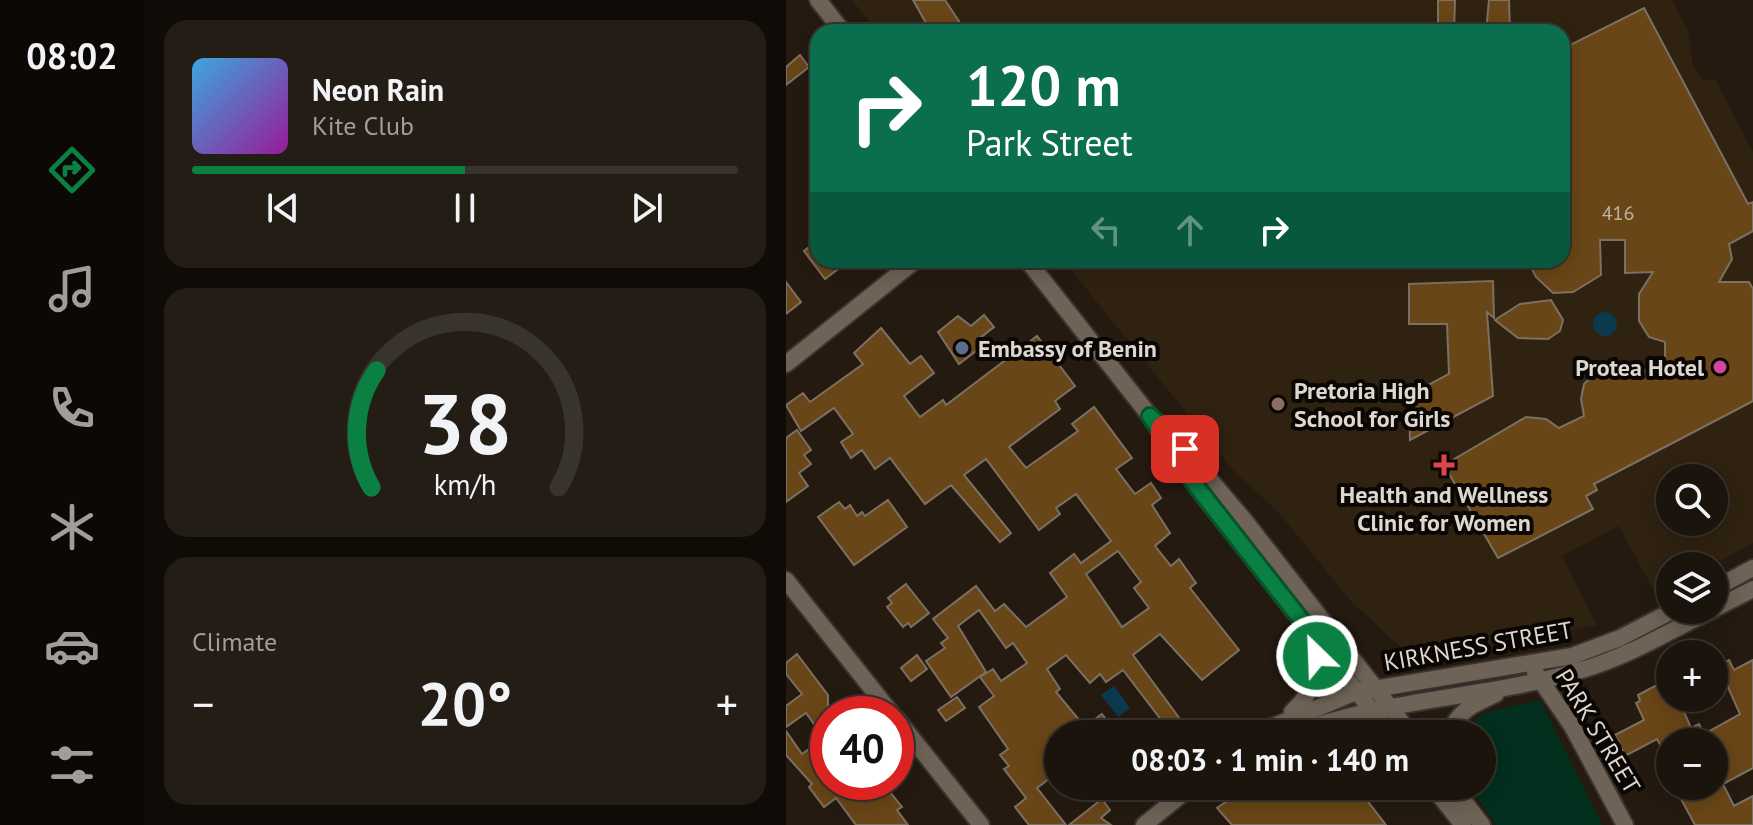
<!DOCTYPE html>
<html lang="en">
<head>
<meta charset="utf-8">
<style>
  :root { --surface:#1b140c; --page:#241d15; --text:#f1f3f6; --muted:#a09e9d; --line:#39332d; --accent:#0b8043 }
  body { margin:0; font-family:"PT Sans",sans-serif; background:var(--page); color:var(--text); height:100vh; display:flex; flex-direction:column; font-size:30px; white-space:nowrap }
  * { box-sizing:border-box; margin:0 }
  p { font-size:26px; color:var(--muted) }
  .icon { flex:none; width:44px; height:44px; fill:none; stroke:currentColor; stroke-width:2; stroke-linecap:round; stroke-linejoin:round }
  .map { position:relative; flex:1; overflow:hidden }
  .details { display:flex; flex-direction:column; gap:20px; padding:20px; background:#0f0b07; width:642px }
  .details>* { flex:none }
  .banner { position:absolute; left:24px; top:24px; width:760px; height:244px; border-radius:24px; box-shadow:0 4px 20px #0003,0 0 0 2px var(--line); background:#0b6e4f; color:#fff; overflow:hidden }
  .controls { position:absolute; left:870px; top:464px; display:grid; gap:16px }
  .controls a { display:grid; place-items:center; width:72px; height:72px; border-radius:50%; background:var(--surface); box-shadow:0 4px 20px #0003,0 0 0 2px var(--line); font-size:40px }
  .speed { position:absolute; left:24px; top:696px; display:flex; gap:16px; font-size:40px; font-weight:700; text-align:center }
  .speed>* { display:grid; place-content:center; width:104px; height:104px; border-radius:50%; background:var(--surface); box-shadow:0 4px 20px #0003,0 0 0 2px var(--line); line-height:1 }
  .speed .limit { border:12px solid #d22; background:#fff; color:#111 }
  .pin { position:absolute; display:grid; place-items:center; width:68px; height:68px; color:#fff; margin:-34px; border-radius:16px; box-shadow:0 4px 12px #0006 }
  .me { position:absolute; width:88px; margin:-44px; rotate:336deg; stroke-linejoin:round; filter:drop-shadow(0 0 6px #0008) }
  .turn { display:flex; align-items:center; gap:28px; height:168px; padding:0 24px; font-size:36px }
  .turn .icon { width:104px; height:104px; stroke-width:2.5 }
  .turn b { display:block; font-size:56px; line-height:68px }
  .lanes { display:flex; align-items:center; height:76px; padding:0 24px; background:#0003; justify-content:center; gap:40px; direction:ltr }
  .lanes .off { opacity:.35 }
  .big { font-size:60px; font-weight:800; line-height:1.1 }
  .details .card { flex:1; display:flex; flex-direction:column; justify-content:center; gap:12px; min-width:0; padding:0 28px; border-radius:24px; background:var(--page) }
  .details .dial { align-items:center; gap:0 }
  .dial svg { height:208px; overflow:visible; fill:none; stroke:var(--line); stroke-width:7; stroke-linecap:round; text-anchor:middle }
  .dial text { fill:var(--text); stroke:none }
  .song { display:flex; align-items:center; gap:24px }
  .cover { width:96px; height:96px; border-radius:12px; background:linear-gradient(135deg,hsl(200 70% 55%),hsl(300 70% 35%)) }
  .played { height:8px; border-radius:4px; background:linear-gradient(90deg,var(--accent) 50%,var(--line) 50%) }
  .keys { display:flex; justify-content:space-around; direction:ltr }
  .heat { display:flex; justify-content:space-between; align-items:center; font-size:44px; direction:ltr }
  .trip { position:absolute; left:258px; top:720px; width:452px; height:80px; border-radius:40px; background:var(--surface); box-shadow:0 4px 20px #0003,0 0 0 2px var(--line); font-weight:800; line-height:80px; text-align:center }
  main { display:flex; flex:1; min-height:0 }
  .tab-bar { display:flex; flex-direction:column; width:144px; justify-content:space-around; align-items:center; background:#0b0805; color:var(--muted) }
  .tab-bar .icon { width:56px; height:56px }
  .tab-bar .current { color:var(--accent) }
  .tab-bar b { font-size:36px; color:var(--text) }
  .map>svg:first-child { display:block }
  .built { fill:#2f2211; fill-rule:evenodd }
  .green { fill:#022f1e }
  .water { fill:#0b394d }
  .building { fill:#694617; stroke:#7c7063; stroke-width:2; fill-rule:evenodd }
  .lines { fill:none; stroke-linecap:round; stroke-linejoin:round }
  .minor-casing { stroke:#3b332f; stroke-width:20 }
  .minor { stroke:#6e6356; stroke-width:16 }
  .route-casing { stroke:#07532c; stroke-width:20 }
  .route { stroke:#0b8043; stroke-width:14 }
  .service-dot { fill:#5c6f8a; stroke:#0a0603; stroke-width:3 }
  .hotel-dot { fill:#d1479c; stroke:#0a0603; stroke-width:3 }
  .education-dot { fill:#8d6e63; stroke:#0a0603; stroke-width:3 }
  .health-dot { fill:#e0444e; stroke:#0a0603; stroke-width:3 }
  .labels { text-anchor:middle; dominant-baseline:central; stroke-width:8; stroke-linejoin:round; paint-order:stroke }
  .number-label { font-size:20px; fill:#c1b3a2 }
  .poi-label { font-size:24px; font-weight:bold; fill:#ded7d0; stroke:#0a0603; text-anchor:start }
  .street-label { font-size:24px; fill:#ded7d0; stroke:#0a0603 }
</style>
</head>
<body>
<main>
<nav class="tab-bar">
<b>08:02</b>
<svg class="icon current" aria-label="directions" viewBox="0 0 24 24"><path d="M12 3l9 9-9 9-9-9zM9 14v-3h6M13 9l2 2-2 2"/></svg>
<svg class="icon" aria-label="music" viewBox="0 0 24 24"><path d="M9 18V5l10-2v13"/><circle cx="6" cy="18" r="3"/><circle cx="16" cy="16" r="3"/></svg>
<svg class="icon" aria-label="phone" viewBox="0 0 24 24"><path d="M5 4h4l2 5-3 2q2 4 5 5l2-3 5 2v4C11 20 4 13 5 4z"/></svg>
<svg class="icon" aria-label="climate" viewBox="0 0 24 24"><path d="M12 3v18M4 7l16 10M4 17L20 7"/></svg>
<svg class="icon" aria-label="car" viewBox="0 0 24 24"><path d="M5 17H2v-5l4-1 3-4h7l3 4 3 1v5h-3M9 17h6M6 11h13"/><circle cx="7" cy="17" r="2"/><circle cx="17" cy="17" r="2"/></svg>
<svg class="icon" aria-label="filters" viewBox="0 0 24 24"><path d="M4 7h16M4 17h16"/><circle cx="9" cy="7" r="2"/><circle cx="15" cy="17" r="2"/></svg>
</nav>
<section class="details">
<div class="card">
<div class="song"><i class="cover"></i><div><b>Neon Rain</b><p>Kite Club</p></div></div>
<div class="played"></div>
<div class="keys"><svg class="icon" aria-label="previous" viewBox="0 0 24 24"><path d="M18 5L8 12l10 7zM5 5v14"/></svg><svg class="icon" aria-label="pause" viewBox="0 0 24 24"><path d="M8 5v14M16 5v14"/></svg><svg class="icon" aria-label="next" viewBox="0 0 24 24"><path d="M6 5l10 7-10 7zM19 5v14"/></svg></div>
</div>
<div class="card dial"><svg viewBox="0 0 100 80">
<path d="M14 69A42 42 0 1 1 86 69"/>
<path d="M14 69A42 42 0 0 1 16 24" stroke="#0b8043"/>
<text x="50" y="56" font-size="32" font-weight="700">38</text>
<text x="50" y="72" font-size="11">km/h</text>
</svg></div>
<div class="card"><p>Climate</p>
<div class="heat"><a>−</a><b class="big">20°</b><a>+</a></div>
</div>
</section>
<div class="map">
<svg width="967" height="825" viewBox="0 0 967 825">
  <rect width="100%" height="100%" fill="#241a10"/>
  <path class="built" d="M66,0H886L902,31L907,65L916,80L929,79L967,152V543L924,566H884V587L870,595L833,526L776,556L811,625L647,659L615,648L564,600L493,513L445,468L277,260H776V32H92ZM884,478H928V522H884Z"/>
  <polygon class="green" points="754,700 816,825 710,825 683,786 696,786 696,734 676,734 697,713"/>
  <g class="water">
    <circle cx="819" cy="324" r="12"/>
    <polygon points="328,686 344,708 332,717 315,695"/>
  </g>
  <g class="building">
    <polygon points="127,0 159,0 180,32 145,32"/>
    <polygon points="652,0 669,0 668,32 652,32"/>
    <polygon points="703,0 723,0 724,32 700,32"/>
    <polygon points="858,8 962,204 967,202 967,231 943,244 946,259 933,282 963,282 967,289 967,401 808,484 811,490 800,496 807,509 712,558 658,465 740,417 760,419 773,428 798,416 795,399 798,384 817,365 841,363 865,372 879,360 879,342 863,337 853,321 853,294 867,272 839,273 839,240 814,240 815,275 787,292 767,293 750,277 741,260 776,260 776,49"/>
    <polygon points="14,55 23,67 0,85 0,67"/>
    <polygon points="32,240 32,260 64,260 39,279 18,251"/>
    <polygon points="707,281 708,318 701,312 707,396 624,440 623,395 663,374 661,324 623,324 623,284"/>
    <polygon points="0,282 15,302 0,314"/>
    <polygon points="765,300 777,320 774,331 762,339 732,338 709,320 734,304"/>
    <polygon points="198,315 208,327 194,338 199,344 173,364 152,332 172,316 185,326"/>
    <path d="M95,328L124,364L135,356L148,373L118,396L134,417L157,400L160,405L251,336L289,386L269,401L274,409L223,447L240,468L292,431L286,424L308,407L346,458L330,469L349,494L365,483L375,498L366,505L384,533L369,546L385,566L393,559L410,583L404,588L453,650L416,680L374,634L347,655L405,734H386L337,670L320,682L314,674L304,683L280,655L261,669L274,689L270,692L294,721L272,734V772L251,788L280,825H243L229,807L240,798L218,769L223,766L214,755L222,749L193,707L208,696L194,677L207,669L215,681L241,663L227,643L220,648L193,610L172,626L200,672L165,697L140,661L159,648L155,643L162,638L147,619L190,586L209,611L218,604L240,627L281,597L264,573L288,554L295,563L325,541L290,494L270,508L274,514L253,530L200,459L178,475L225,533L214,542L165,485L139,504L104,458L89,469L76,450L65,458L55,442L67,434L48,408L15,431L0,405L17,393L24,402L77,364L68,353ZM332,551L355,582L348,588L363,608L336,627L300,574Z"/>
    <polygon points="11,430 25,450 18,455 25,464 13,473 22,486 0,502 0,438"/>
    <polygon points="102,500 121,527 68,565 32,517 53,502 59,509 64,505 71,516 76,512 79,516"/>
    <polygon points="120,584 143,613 125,627 122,623 117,627 101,607 106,603 102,598"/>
    <polygon points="11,654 42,695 42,782 96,782 116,807 111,810 122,825 70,825 50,798 38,807 23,787 26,784 0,755 0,731 16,754 38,738 20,713 0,727 0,706 16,694 0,674 0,663"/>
    <polygon points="131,655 141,669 125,681 115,668"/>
    <polygon points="943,660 948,670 967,660 967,768 937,784 948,806 967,796 967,825 909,825 888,786 928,786 928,742 884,742 884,763 871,739 839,756 829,735 858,720 850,703 854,701 852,695 884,678 884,698 892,698 905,728 913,724 918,734 954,714 941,685 928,692 928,668"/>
    <polygon points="171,697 179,708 160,721 152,710"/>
    <polygon points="316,714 331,734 306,734 300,726"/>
    <polygon points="449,786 570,786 600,825 446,825 431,808 454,792"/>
    <polygon points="316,799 324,810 315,818 325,825 283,825"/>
  </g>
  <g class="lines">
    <g class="minor-casing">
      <g id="minor">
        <polyline points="32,0 57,32"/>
        <polyline points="241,260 364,416 407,482 604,734"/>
        <polyline points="0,364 130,260"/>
        <polyline points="381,429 459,521 625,734"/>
        <polyline points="0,580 106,714"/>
        <polyline points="928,589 967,568"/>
        <polyline points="928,609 967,589"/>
        <polyline points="749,672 786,726 839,825"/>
        <path d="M506,712C529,691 535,669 526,640"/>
        <polyline points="110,718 195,825"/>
        <polyline points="469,734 570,692 786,656 834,638 888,610"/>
        <path d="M506,734C600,698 697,699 792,671C839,658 883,632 926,610"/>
        <path d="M664,734C670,711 690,703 710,694"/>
        <polyline points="646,786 677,825"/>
        <polyline points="666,786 696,825"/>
        <polyline points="358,825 406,786"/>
      </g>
    </g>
    <use href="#minor" class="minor"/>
  </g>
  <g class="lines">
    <g class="route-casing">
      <polyline id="route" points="399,449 364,416 407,482 524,631 531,656"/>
    </g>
    <use href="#route" class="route"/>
  </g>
  <circle class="service-dot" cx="176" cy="348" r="8"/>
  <circle class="hotel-dot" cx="934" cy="367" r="8"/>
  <circle class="education-dot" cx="492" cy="404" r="8"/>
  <path class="health-dot" d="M654 453h8v8h8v8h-8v8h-8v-8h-8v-8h8z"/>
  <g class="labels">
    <g class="number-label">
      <text x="832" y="213">416</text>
    </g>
    <g class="poi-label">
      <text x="192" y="348">Embassy of Benin</text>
      <text x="918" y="367" text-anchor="end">Protea Hotel</text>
      <text x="508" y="390">Pretoria High<tspan x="508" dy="28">School for Girls</tspan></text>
      <text x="658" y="494" text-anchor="middle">Health and Wellness<tspan x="658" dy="28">Clinic for Women</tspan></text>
    </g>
    <g class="street-label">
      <text transform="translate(692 646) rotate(-10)">KIRKNESS STREET</text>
      <text transform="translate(812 731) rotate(59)">PARK STREET</text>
    </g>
  </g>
</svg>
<div class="controls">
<a><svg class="icon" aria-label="search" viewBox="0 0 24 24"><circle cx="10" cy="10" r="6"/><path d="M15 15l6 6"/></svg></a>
<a><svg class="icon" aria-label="layers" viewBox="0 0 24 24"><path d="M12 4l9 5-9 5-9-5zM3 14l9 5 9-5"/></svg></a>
<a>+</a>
<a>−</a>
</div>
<div class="speed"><div class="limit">40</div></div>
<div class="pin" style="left:399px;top:449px;background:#d93025"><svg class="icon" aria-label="arrive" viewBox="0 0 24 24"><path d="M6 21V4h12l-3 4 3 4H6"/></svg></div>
<svg class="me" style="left:531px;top:656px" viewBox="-20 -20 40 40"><circle r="17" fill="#0b8043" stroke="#fff" stroke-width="3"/><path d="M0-11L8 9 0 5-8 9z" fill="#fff"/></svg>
<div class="trip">08:03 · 1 min · 140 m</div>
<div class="banner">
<div class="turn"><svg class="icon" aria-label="right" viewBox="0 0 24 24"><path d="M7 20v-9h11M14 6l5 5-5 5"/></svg><div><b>120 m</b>Park Street</div></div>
<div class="lanes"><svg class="icon off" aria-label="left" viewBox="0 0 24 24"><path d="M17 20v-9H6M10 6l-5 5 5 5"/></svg><svg class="icon off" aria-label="ahead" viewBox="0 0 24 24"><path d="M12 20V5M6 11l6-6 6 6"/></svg><svg class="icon" aria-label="right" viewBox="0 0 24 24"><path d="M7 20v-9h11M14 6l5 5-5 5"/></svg></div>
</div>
</div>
</main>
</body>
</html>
